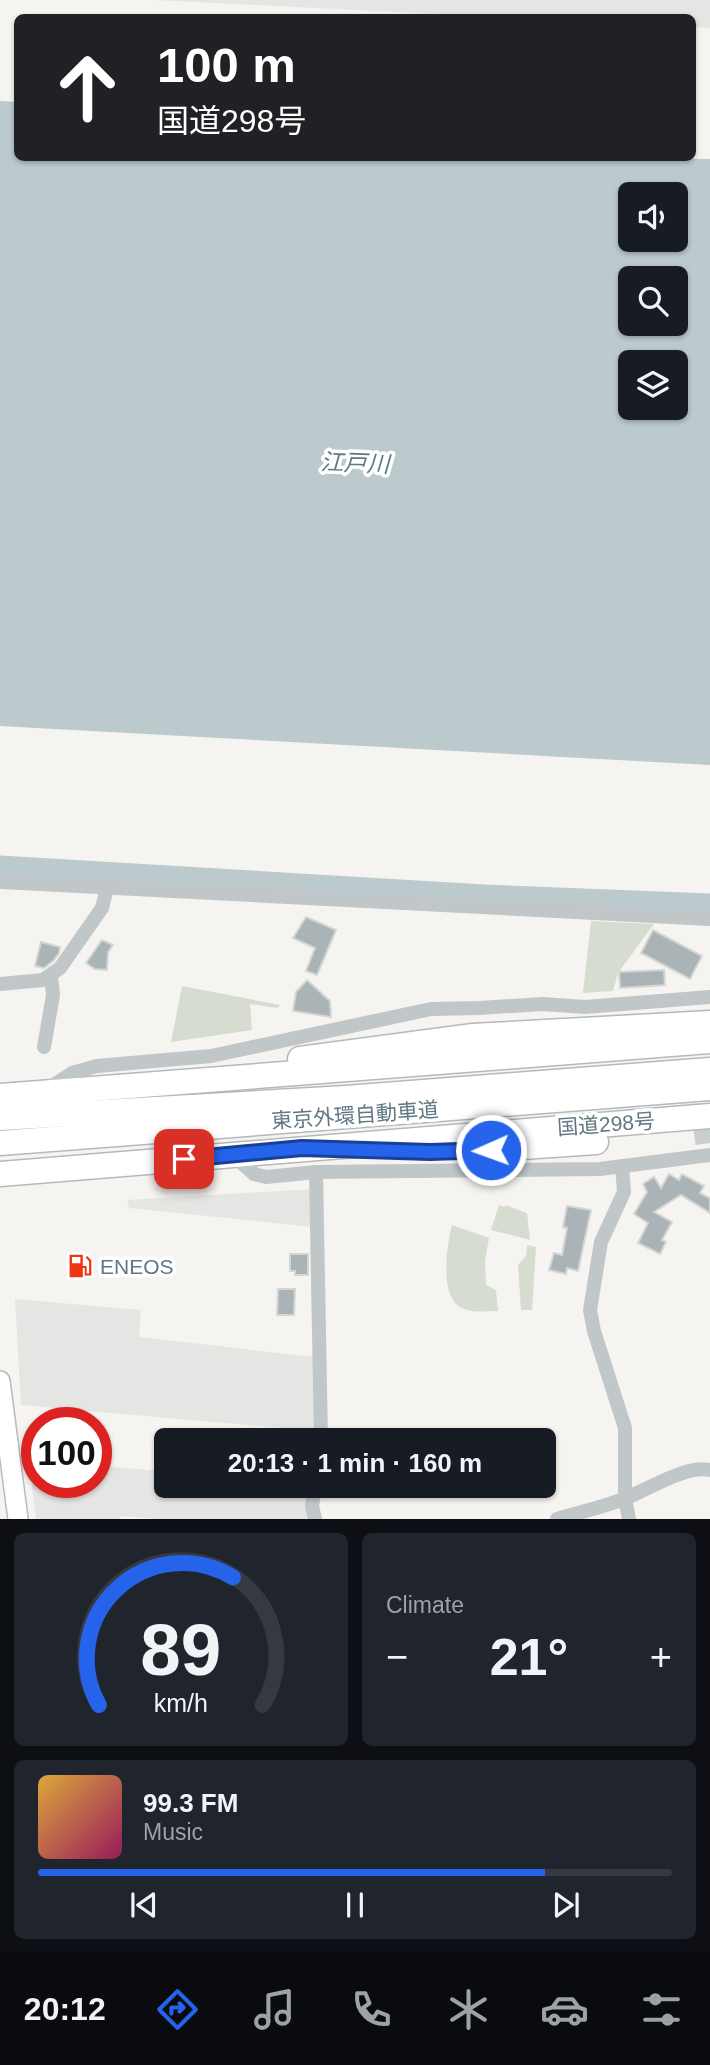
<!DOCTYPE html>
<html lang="en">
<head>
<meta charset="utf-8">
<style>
  :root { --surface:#171b24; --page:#20242c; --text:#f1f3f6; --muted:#9ea1a6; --line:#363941; --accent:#2563eb }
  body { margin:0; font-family:Helvetica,"Noto Sans JP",sans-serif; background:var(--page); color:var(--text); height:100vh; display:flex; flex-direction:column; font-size:26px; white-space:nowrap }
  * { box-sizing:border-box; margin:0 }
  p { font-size:23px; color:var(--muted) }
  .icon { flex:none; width:38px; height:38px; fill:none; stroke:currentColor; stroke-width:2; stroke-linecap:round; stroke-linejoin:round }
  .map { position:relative; height:1519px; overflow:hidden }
  .drawer { display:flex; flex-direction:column; gap:14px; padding:14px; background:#0d0f14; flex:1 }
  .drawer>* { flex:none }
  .guide { position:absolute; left:14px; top:14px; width:682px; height:147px; border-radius:10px; box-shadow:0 2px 5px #0004; background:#202124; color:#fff; overflow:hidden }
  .controls { position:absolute; left:618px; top:182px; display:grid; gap:14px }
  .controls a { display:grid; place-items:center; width:70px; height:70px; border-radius:10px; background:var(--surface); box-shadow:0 2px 5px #0004; font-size:35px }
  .speed { position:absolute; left:21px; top:1407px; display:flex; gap:14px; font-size:35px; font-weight:700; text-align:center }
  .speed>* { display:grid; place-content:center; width:91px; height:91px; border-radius:50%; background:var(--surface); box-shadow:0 2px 5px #0004; line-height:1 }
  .speed .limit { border:10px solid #d22; background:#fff; color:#111 }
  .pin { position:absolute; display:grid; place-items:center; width:60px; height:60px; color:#fff; margin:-30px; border-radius:14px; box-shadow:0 4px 10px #0006 }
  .me { position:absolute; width:77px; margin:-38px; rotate:268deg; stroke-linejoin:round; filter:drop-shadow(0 0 5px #0008) }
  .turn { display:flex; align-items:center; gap:24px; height:147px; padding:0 28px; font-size:32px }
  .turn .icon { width:91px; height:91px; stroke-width:2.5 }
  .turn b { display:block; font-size:49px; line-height:60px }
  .big { font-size:52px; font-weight:700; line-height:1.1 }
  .drawer .widget { flex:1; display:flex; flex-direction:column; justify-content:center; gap:10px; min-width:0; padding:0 24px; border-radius:10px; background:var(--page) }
  .drawer .dial { align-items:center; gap:0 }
  .dial svg { height:182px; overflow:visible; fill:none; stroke:var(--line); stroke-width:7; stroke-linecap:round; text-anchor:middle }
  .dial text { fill:var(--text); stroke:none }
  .song { display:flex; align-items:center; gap:21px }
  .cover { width:84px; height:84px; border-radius:10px; background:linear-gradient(135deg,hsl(40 70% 55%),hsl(330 70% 35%)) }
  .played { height:7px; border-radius:4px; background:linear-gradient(90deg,var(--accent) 80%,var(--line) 80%) }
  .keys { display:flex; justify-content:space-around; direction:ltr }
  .heat { display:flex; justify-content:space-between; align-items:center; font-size:38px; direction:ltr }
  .drawer .tiles { flex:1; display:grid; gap:14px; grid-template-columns:1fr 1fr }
  .widget:last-child { grid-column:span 2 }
  .trip { position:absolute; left:154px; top:1428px; width:402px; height:70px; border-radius:10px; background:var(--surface); box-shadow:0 2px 5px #0004; font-weight:700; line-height:70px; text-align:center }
  .tabs { display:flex; height:112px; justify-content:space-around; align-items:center; background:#090b0e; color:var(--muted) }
  .tabs .icon { width:49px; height:49px }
  .tabs .current { color:var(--accent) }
  .tabs b { font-size:32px; color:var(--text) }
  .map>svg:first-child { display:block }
  .built { fill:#e5e6e3 }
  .green { fill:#d6dcd0 }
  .water { fill:#bcc9cd; fill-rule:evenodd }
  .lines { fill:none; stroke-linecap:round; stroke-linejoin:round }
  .river { stroke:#bcc9cd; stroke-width:23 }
  .building { fill:#aab4b7; stroke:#d5d5d3; stroke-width:2 }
  .highway-tunnel { stroke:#c9cecf; stroke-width:24; stroke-dasharray:24 12; stroke-linecap:butt }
  .secondary-casing { stroke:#b5bbbf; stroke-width:22 }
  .highway-casing { stroke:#b5b9bc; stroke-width:27 }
  .street { stroke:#c1c6c8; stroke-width:14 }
  .secondary { stroke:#fff; stroke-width:19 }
  .highway { stroke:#fff; stroke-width:24 }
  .route-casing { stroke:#184099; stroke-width:18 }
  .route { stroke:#2563eb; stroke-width:12 }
  .labels { text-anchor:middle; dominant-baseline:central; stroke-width:7; stroke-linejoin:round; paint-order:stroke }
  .street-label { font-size:21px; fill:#617783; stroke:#fff }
  .poi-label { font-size:21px; fill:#617783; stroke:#fff; text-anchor:start }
  .water-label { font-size:23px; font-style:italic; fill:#5c7a81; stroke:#fff }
</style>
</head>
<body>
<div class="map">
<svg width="710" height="1519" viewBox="0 0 710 1519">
  <rect width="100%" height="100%" fill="#f5f4f0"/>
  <g class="built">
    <polygon points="152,0 710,0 710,28 693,27 693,18 498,17"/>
    <polygon points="313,1189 313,1227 129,1208 127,1200"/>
    <polygon points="15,1299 141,1310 139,1337 314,1357 317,1431 21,1405"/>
    <polygon points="29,1461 37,1461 37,1482 96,1482 96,1466 166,1471 166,1486 310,1486 311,1519 156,1519 121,1516 120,1519 36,1519"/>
  </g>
  <g class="green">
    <polygon points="591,921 654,924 618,973 613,991 583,993"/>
    <polygon points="182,986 280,1005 278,1008 250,1004 252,1030 171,1042"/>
    <polygon points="499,1205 505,1207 505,1205 527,1213 530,1240 491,1230"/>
    <path d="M452,1225L489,1238L485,1261L486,1285L496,1290L498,1311C488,1311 473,1313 464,1309C438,1300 447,1245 452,1225Z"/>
    <polygon points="527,1245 536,1247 532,1310 521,1310 518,1265 526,1256"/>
  </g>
  <path class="water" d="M0,101L17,102L18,158L710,159V765L0,726ZM630,194H676V240H630ZM630,278H676V324H630ZM630,362H676V408H630Z"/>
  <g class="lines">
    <polyline class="river" points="0,867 484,896 710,905"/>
  </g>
  <g class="building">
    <polygon points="306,917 336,930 317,975 306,971 315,948 293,938"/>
    <polygon points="653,930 702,956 690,979 641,953"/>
    <polygon points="102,940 113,945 108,952 107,970 95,969 86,963"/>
    <polygon points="41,942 60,947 59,953 53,961 44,968 35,966"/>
    <polygon points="664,970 665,985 620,988 619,972"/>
    <polygon points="307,980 330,1001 331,1017 293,1011 296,992"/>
    <polygon points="669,1174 679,1180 682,1174 704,1186 700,1193 710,1198 710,1213 681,1195 654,1212 672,1222 662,1240 666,1242 660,1254 638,1243 648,1223 634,1214 647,1192 643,1184 654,1177 661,1188"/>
    <polygon points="567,1206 591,1210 578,1271 567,1268 566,1274 549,1270 554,1253 562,1255 567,1228 563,1227"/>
    <polygon points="290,1254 308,1254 308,1275 295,1275 295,1271 290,1271"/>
    <polygon points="278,1289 295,1289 294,1315 277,1315"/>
  </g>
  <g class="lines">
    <polyline class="highway-tunnel" points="694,1133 710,1131"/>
    <g class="secondary-casing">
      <polyline id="secondary" points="0,1381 18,1519"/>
    </g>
    <g class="highway-casing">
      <g id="highway">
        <polyline points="300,1059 473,1036 710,1023"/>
        <polyline points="0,1096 710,1041"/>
        <polyline points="0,1118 346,1098 710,1070"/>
        <polyline points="0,1143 710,1088"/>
        <polyline points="479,1150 596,1142"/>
        <polyline points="0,1174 710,1116"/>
      </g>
    </g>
    <g class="street">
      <polyline points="0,882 710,919"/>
      <polyline points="0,984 43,980 60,968 102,908 107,888"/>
      <polyline points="44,1047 53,995 51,975"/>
      <polyline points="49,1088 72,1073 97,1066 211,1056 431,1009 479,1008 543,1004 585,1007 710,997"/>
      <polyline points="234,1156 254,1174 266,1177 316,1172 600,1169 710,1155"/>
      <polyline points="622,1166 624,1192 601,1242 590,1310 594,1331 625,1428 625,1498 629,1519"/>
      <polyline points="316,1172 321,1440"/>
      <polyline points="315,1519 312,1506 315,1486"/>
      <path d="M557,1519C580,1512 604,1507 626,1498C649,1489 685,1465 710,1470"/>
    </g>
    <use href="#secondary" class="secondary"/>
    <use href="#highway" class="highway"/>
  </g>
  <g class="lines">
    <g class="route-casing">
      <polyline id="route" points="184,1159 302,1148 430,1152 491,1150"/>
    </g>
    <use href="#route" class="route"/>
  </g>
  <defs>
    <g id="fuel-bare" transform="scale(1.89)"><path d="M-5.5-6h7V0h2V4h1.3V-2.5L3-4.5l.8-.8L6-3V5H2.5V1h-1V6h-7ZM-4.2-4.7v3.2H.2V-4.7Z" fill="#f13513" stroke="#fff" stroke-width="2.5" paint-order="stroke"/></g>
  </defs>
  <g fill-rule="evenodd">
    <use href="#fuel-bare" x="80" y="1266"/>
  </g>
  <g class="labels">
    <g class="street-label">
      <text transform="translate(355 1115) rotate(-4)">東京外環自動車道</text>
      <text transform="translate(606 1124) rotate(-4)">国道298号</text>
    </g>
    <g class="poi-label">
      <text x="100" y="1266">ENEOS</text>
    </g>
    <g class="water-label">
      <text transform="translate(355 463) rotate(2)">江戸川</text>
    </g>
  </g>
</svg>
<div class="controls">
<a><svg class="icon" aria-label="sound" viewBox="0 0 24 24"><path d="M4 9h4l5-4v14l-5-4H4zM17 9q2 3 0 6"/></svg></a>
<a><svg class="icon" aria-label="search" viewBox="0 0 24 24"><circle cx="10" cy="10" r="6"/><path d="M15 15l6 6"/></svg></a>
<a><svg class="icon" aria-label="layers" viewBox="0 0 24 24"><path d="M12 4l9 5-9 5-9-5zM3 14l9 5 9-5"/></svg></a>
</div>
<div class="speed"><div class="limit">100</div></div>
<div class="pin" style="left:184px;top:1159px;background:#d93025"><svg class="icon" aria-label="arrive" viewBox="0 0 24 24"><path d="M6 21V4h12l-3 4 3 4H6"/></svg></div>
<svg class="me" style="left:491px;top:1150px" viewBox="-20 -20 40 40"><circle r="17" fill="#2563eb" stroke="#fff" stroke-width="3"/><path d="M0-11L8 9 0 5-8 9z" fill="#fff"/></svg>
<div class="trip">20:13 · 1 min · 160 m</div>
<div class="guide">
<div class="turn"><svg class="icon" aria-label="ahead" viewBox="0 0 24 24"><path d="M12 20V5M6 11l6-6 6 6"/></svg><div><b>100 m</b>国道298号</div></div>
</div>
</div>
<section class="drawer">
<div class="tiles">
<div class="widget dial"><svg viewBox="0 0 100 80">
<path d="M14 69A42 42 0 1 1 86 69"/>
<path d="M14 69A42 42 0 0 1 73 13" stroke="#2563eb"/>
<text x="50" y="56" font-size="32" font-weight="700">89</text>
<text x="50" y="72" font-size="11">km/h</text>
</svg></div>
<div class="widget"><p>Climate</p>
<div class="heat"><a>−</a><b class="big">21°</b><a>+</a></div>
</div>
<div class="widget">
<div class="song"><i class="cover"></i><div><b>99.3 FM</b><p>Music</p></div></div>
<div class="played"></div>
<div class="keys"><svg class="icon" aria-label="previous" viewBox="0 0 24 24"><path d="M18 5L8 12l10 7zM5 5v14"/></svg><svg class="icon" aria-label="pause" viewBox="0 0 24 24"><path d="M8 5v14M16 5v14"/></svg><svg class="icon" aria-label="next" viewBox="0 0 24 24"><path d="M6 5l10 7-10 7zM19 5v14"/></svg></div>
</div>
</div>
</section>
<nav class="tabs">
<b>20:12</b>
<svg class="icon current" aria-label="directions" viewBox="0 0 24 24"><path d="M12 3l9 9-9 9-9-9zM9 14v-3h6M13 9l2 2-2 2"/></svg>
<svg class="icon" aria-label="music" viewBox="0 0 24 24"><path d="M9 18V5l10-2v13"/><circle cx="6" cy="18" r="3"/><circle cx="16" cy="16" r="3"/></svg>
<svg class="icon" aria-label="phone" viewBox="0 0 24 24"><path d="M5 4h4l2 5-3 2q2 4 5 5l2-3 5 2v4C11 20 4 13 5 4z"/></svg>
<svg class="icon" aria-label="climate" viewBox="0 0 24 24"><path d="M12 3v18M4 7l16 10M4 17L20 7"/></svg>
<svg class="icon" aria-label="car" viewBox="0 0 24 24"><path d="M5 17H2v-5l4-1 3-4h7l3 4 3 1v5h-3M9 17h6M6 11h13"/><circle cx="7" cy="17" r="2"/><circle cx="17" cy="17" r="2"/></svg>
<svg class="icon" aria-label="filters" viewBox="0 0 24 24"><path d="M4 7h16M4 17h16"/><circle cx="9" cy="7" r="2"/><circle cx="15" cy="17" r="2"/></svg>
</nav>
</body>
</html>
